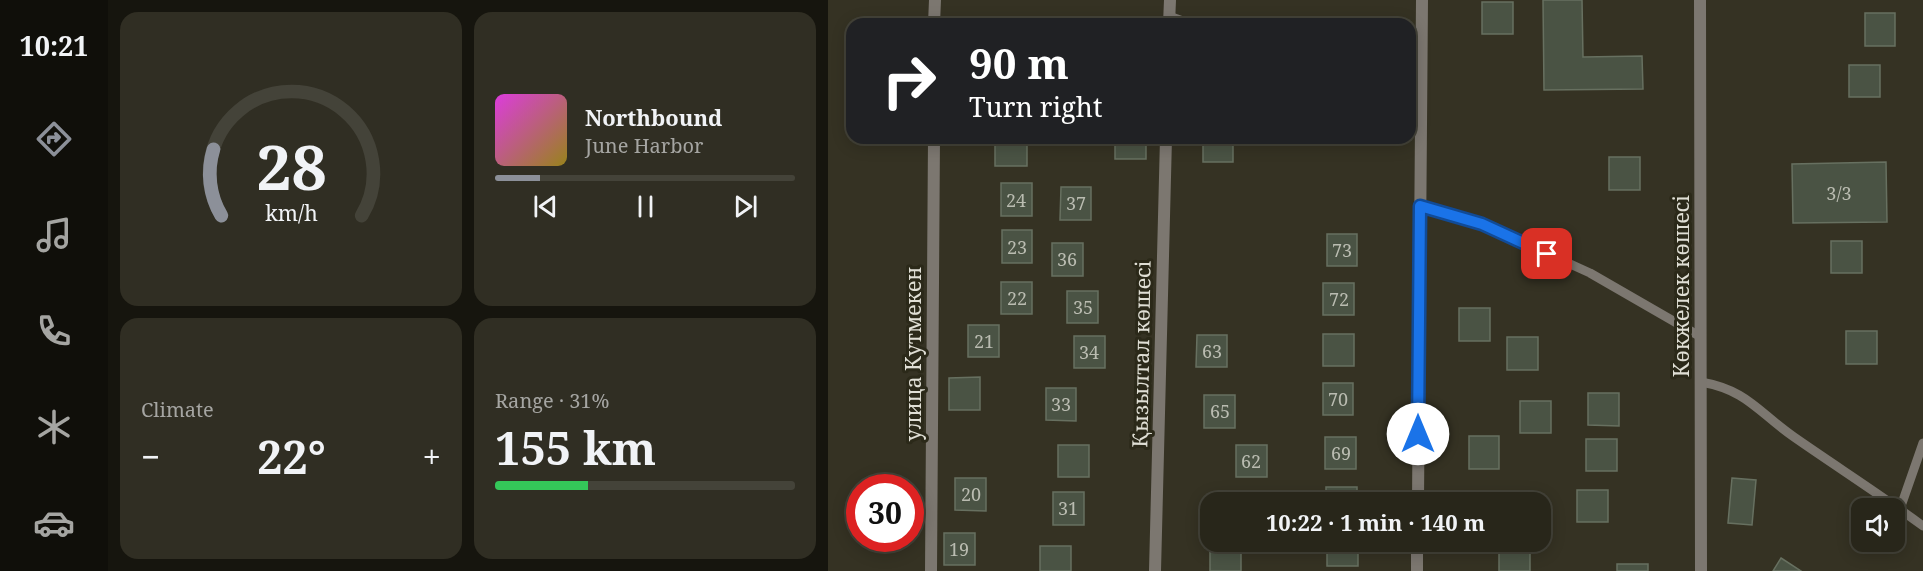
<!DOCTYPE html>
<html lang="en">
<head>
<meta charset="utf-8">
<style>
  :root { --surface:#28261a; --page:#302e23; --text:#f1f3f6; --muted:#a5a5a2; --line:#444339; --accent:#8c9099 }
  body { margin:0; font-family:"Noto Serif",serif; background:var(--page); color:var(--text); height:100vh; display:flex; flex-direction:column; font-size:22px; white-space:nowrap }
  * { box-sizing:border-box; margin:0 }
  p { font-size:20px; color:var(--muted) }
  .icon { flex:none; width:33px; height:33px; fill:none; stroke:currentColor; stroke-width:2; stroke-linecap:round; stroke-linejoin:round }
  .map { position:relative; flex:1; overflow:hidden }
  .side { display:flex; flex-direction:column; gap:12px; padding:12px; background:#16150e; width:720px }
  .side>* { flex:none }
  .banner { position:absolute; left:18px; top:18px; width:570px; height:126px; border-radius:18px; box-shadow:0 3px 15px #0003,0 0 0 2px var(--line); background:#202124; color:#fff; overflow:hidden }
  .controls { position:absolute; left:1023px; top:498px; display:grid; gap:12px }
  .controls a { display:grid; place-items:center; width:54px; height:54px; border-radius:12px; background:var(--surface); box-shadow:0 3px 15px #0003,0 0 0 2px var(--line); font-size:30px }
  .speed { position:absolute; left:18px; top:474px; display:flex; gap:12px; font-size:30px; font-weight:700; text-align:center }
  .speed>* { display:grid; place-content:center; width:78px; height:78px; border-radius:50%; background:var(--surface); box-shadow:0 3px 15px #0003,0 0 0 2px var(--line); line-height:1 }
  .speed .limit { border:9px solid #d22; background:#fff; color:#111 }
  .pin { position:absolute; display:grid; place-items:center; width:51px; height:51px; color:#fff; margin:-26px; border-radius:12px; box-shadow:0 3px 9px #0006 }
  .me { position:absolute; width:66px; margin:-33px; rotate:0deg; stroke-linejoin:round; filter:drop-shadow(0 0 4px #0008) }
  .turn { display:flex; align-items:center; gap:21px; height:126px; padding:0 24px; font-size:27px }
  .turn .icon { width:78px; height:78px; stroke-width:2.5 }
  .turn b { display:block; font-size:42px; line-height:51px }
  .big { font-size:45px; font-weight:700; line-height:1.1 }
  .side .widget { flex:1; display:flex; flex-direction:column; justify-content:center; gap:9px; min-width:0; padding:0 21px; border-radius:18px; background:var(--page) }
  .side .dial { align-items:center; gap:0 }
  .dial svg { height:156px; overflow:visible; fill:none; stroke:var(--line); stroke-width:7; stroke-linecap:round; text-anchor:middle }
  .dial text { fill:var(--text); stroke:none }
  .song { display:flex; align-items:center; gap:18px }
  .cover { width:72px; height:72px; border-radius:9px; background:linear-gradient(135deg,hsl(300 70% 55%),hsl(50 70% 35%)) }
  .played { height:6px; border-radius:3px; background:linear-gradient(90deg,var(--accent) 15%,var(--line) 15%) }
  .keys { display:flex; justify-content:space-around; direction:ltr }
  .heat { display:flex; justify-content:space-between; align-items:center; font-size:33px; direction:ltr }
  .charge { height:9px; border-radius:4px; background:linear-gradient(90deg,#34c759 31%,var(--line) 0) }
  .side .tiles { flex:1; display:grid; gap:12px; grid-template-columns:repeat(2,1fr) }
  .trip { position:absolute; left:372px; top:492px; width:351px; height:60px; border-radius:18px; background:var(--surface); box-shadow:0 3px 15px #0003,0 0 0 2px var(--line); font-weight:700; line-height:60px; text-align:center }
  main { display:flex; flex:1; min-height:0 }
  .dock { display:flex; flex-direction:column; width:108px; justify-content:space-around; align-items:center; background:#100f0a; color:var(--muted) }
  .dock .icon { width:42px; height:42px }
  .dock .current { color:var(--accent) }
  .dock b { font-size:27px; color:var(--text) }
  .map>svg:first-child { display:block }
  .building { fill:#4a5344; stroke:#677060; stroke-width:1.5 }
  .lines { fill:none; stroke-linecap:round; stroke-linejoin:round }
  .lane { stroke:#7c7770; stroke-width:9 }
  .street { stroke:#7c7770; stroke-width:12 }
  .route-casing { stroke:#114b97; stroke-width:15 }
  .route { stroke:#1a73e8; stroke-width:10 }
  .labels { text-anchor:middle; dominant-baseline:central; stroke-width:6; stroke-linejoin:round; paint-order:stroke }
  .number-label { font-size:18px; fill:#babcb1 }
  .street-label { font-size:21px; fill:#e0dfd5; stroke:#2b2919 }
</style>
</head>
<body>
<main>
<nav class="dock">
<b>10:21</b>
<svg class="icon current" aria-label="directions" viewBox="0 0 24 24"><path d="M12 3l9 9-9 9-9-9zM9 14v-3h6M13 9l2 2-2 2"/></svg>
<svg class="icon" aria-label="music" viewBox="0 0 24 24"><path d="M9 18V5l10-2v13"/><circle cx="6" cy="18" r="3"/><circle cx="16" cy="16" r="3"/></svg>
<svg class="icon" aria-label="phone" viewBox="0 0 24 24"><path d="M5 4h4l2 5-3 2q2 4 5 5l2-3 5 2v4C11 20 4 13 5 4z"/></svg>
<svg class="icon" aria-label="climate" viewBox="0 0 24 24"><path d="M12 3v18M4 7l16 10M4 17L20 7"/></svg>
<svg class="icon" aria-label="car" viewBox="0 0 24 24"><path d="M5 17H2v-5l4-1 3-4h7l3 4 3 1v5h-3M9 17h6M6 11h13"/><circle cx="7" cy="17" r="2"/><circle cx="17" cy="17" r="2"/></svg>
</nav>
<section class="side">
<div class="tiles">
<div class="widget dial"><svg viewBox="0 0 100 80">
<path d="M14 69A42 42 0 1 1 86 69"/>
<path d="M14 69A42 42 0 0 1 10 35" stroke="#8c9099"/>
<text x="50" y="56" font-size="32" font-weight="700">28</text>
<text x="50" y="72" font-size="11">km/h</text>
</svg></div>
<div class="widget">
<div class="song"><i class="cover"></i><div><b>Northbound</b><p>June Harbor</p></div></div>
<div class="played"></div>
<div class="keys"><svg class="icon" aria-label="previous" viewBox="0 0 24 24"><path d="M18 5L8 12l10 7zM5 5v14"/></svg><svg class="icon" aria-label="pause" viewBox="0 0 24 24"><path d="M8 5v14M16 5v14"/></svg><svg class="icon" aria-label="next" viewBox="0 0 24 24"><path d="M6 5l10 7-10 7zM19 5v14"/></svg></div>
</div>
<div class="widget"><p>Climate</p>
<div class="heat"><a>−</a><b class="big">22°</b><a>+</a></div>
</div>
<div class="widget"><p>Range · 31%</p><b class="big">155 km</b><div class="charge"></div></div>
</div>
</section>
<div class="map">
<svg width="1095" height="571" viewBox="0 0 1095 571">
  <rect width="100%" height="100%" fill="#353223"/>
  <g class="building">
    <polygon points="715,0 754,0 755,57 814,56 815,89 716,90"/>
    <rect x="654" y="2" width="31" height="32"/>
    <rect x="1037" y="13" width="30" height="33"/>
    <rect x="1021" y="65" width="31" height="32"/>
    <rect x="167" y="138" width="32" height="28"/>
    <rect x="287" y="138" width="31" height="21"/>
    <rect x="375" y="138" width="30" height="24"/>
    <rect x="781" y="157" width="31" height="33"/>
    <polygon points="1058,162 1059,222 965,223 964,164"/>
    <rect x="173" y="183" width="31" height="33"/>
    <polygon points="233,187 263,187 263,220 232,220"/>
    <rect x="174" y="230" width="30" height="33"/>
    <rect x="499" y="234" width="30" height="32"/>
    <rect x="1003" y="241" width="31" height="32"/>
    <rect x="224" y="243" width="31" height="33"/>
    <rect x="173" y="282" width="31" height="32"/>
    <rect x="495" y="283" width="31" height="32"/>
    <rect x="239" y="291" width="31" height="32"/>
    <rect x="631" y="308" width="31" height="33"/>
    <rect x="140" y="325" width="31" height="32"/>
    <rect x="1018" y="331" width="31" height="33"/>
    <rect x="495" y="334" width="31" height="32"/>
    <polygon points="369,335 399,335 399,367 368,367"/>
    <rect x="246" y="336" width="31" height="32"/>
    <rect x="679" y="337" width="31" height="33"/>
    <polygon points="152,377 152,410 121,410 121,378"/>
    <rect x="495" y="383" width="30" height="32"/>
    <polygon points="218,388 248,388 248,421 218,420"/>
    <polygon points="760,393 791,393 791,426 760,425"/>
    <rect x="376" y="395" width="31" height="33"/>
    <rect x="692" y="401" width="31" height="32"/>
    <rect x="641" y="436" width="30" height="33"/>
    <rect x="497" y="437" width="31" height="32"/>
    <rect x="758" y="439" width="31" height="32"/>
    <rect x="230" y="445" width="31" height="32"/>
    <rect x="408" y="445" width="31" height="32"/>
    <polygon points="127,478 158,478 158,511 127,510"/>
    <polygon points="904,478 928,480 924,525 900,523"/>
    <rect x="498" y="487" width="31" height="15"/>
    <rect x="749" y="490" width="31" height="32"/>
    <rect x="638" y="491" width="31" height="11"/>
    <rect x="225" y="492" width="31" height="33"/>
    <polygon points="382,498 412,498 412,502 382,502 382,531"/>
    <rect x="116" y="533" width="31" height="32"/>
    <polygon points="382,541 413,542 413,571 382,571"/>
    <rect x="499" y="542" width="31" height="24"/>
    <rect x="671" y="545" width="31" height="26"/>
    <rect x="212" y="546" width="31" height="25"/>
    <polygon points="953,558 973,571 945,571"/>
    <rect x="789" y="564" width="31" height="7"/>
  </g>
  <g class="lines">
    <g class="lane">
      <polyline points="341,16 363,24"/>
      <polyline points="582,103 593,107"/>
      <polyline points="592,206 654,224 762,273 873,337"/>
      <path d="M873,382C919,390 930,412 966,437C1009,467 1053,495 1095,526"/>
      <polyline points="1072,509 1095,443"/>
    </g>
    <g class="street">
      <polyline points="872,0 873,571"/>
      <polyline points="106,24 107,0"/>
      <polyline points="341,24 342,0"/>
      <polyline points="590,502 594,0"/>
      <polyline points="103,571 106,138"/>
      <polyline points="327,571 338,138"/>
      <polyline points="589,571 589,542"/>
    </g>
  </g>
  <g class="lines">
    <g class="route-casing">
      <polyline id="route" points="590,434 592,206 654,224 719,254"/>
    </g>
    <use href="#route" class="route"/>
  </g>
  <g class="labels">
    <g class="number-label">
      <text x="1011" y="193">3/3</text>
      <text x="188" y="200">24</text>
      <text x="248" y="203">37</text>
      <text x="189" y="247">23</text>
      <text x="514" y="250">73</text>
      <text x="239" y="259">36</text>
      <text x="189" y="298">22</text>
      <text x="511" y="299">72</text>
      <text x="255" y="307">35</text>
      <text x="156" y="341">21</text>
      <text x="384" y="351">63</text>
      <text x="261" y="352">34</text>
      <text x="510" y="399">70</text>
      <text x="233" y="404">33</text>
      <text x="392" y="411">65</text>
      <text x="513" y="453">69</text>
      <text x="423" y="461">62</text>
      <text x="143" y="494">20</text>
      <text x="240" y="508">31</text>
      <text x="131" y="549">19</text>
    </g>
    <g class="street-label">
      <text transform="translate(853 286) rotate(-90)">Көкжелек көшесі</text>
      <text transform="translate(85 354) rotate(-90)">улица Кутмекен</text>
      <text transform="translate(313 354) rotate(-89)">Қызылтал көшесі</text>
    </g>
  </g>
</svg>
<div class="controls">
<a><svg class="icon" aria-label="sound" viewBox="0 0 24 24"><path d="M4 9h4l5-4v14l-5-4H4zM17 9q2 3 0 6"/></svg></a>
</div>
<div class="speed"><div class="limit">30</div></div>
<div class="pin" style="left:719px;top:254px;background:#d93025"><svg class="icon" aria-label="arrive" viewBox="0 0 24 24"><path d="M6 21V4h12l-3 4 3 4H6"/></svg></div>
<svg class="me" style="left:590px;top:434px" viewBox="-20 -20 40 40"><circle r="19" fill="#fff"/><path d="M0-13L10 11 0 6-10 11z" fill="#1a73e8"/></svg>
<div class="trip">10:22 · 1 min · 140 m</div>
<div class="banner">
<div class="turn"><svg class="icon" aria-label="right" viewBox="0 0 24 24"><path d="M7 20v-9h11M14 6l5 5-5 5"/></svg><div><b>90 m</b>Turn right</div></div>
</div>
</div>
</main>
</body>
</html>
